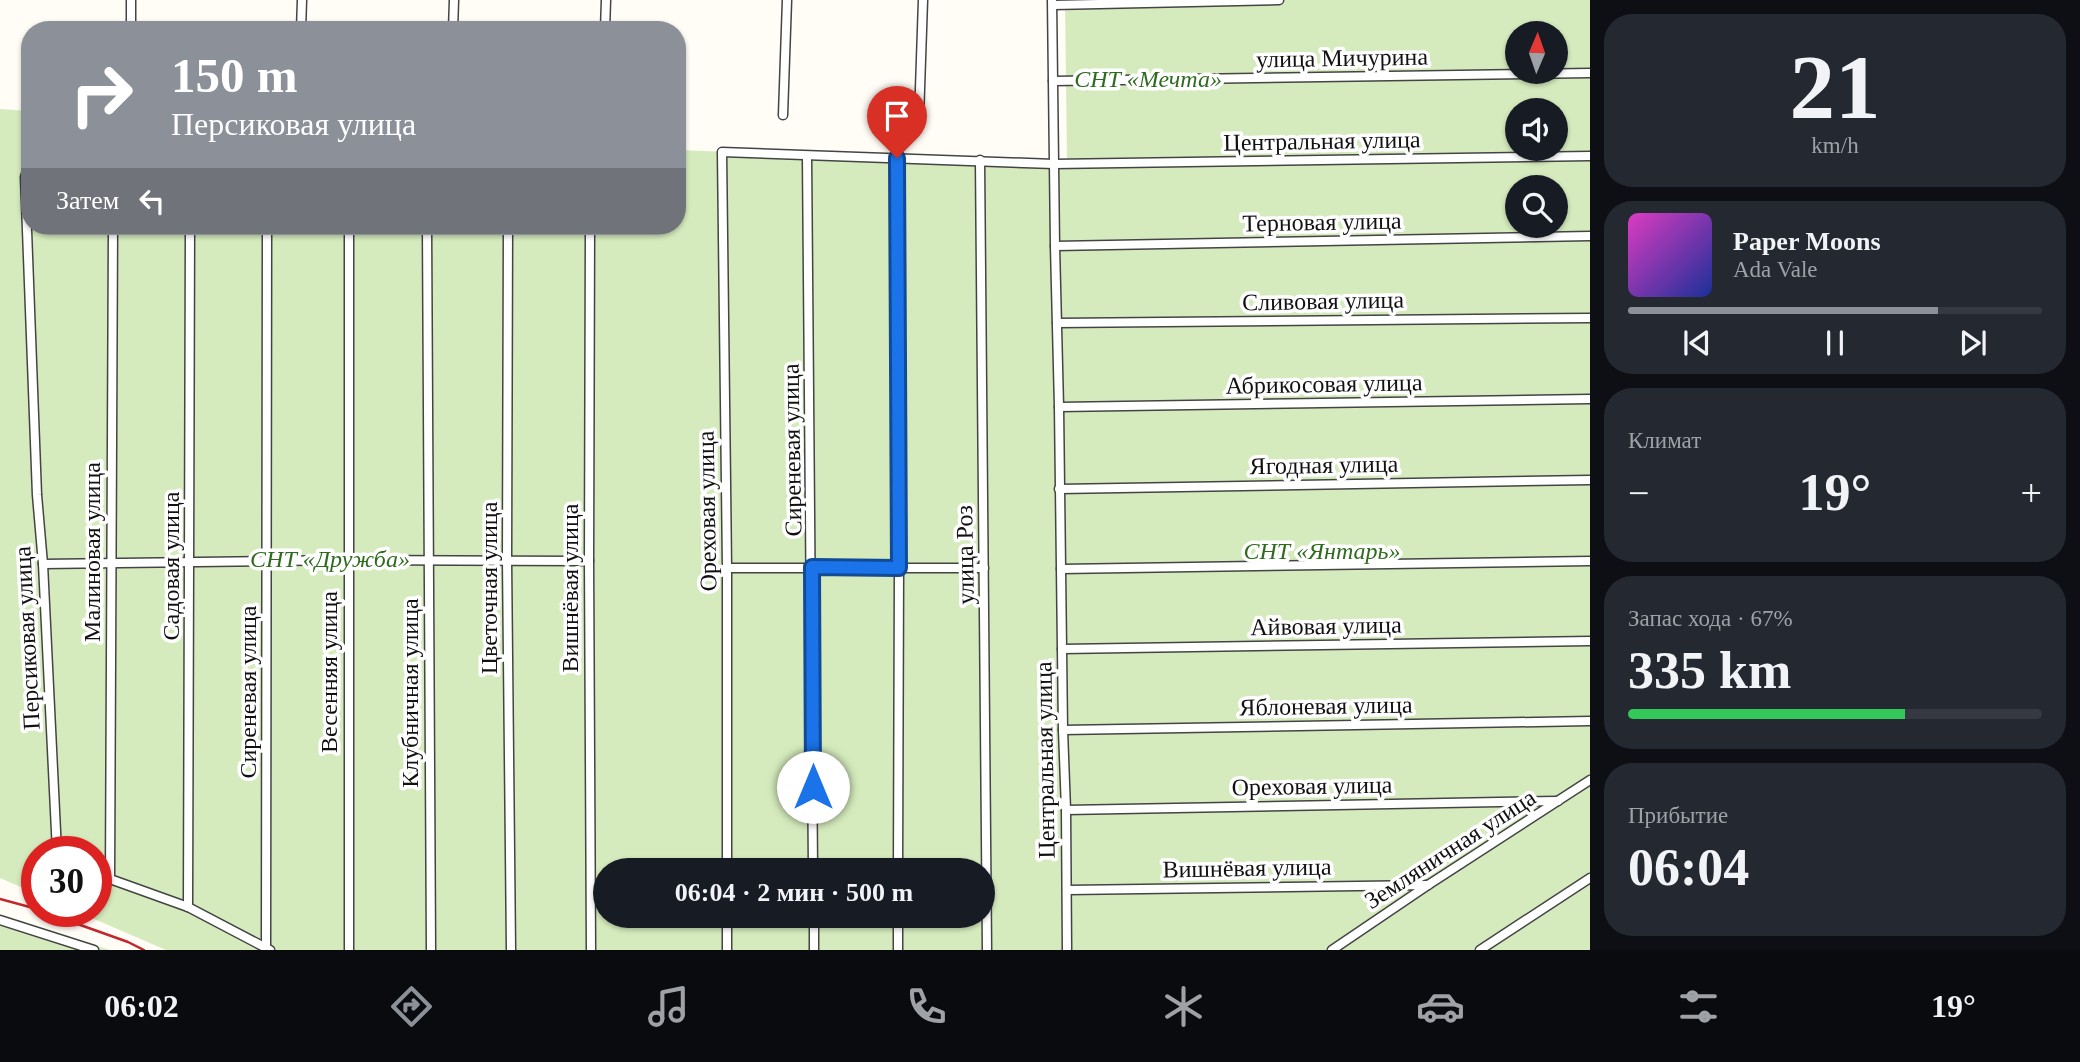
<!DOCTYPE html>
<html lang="ru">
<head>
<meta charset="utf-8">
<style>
  :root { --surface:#171b24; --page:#242831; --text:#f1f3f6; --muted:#9ea1a6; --line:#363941; --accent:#8c9099 }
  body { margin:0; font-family:"Times New Roman",serif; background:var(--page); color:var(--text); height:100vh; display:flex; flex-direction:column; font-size:26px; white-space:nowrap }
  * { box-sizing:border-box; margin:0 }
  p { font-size:23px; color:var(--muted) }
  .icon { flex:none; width:38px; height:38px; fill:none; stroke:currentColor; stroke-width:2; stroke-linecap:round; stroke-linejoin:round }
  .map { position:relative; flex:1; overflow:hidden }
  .details { display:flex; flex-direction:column; gap:14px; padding:14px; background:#0d0f14; width:490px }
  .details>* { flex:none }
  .guide { position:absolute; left:21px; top:21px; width:665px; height:214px; border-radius:28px; box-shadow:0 2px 5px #0004; background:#8c9099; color:#fff; overflow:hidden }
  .needle { width:46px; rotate:2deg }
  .fabs { position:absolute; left:1505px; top:21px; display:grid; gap:14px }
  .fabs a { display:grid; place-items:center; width:63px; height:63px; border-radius:50%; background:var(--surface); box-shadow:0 2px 5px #0004; font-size:35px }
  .speed { position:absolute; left:21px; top:836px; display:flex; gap:14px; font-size:35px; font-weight:700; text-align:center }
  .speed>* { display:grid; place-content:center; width:91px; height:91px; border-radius:50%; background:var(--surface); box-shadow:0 2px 5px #0004; line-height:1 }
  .speed .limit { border:10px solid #d22; background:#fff; color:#111 }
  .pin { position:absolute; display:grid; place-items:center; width:60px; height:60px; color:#fff; margin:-72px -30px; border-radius:50% 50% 50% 0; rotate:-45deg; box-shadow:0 0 7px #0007 }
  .pin .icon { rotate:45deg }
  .me { position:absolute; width:77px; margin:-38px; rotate:0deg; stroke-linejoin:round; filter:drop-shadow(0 0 5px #0008) }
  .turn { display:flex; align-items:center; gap:24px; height:147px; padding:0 35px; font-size:32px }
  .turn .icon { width:91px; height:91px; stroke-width:2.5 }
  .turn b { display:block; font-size:49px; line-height:60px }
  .then { display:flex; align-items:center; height:66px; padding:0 35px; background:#0003; gap:14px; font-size:26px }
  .big { font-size:52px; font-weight:600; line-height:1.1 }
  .details .card { flex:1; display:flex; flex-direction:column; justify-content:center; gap:10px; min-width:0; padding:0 24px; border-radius:28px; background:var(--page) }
  .details .dial { align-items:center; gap:0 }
  .dial b { font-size:91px; line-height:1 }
  .song { display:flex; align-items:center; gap:21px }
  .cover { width:84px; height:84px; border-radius:10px; background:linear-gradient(135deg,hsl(310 70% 55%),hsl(230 70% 35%)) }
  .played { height:7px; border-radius:4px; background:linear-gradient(90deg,var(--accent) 75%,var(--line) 75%) }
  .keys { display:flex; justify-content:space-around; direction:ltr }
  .heat { display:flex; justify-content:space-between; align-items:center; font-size:38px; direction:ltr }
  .charge { height:10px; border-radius:5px; background:linear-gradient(90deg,#34c759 67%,var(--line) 0) }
  .trip { position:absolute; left:593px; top:858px; width:402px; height:70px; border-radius:35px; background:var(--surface); box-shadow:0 2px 5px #0004; font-weight:600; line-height:70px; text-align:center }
  .tab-bar { display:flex; height:112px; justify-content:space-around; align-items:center; background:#090b0e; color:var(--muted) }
  .tab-bar .icon { width:49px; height:49px }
  .tab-bar .current { color:var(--accent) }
  .tab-bar b { font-size:32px; color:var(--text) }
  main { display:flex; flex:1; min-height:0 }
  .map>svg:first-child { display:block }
  .grass { fill:#d5ebbd; fill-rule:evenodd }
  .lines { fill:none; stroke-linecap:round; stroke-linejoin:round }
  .street-casing { stroke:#444; stroke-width:11 }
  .street { stroke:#fff; stroke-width:8 }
  .rail { stroke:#c4262e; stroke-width:2.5 }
  .route-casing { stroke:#114b97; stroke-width:18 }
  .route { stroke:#1a73e8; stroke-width:12 }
  .labels { text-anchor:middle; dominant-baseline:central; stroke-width:7; stroke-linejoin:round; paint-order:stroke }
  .street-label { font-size:24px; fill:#111; stroke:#fff }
  .park-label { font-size:24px; font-style:italic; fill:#2f6b1f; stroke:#fff }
</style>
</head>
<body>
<main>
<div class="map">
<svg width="1590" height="950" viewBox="0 0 1590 950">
  <rect width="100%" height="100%" fill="#fffdf5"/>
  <g class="grass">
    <path d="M1065,0H1590V950H166L78,912H96V852H37V894L0,878V109L30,111V226H677V150L897,158L1067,160ZM1517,33H1556V72H1517ZM1517,110H1556V149H1517ZM1517,187H1556V226H1517ZM606,870H984V915H606Z"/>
    <polygon points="0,916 10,919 110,950 0,950"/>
  </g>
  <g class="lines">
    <g class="street-casing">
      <g id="street">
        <polyline points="1052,0 1055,246 1059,407 1063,730 1066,810 1067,950"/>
        <polyline points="1053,5 1279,0"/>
        <polyline points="131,30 131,0"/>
        <polyline points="301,30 302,0"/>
        <polyline points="453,30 454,0"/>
        <polyline points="605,30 606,0"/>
        <polyline points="1053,81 1590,73"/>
        <polyline points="783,115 787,0"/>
        <polyline points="919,118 923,0"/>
        <polyline points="807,156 813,870"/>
        <polyline points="897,158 899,568 898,870"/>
        <polyline points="980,160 987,950"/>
        <polyline points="30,169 27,171 25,177 37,495 43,564 57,852"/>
        <polyline points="427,226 431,950"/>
        <polyline points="508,226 507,560 511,950"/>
        <polyline points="590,226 589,561 591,950"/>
        <polyline points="1055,246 1590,236"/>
        <polyline points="1057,323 1590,318"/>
        <polyline points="1059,407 1590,399"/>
        <polyline points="1059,489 1590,480"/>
        <polyline points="43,564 348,560 589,561"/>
        <polyline points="727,568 984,568"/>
        <polyline points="1061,569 1590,561"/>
        <polyline points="1062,649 1590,641"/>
        <polyline points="1063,730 1590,721"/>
        <polyline points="1066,810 1558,801"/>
        <polyline points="727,870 727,568 722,152 1054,164 1590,156"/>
        <polyline points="96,874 188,907 270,950"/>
        <polyline points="110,879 113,226"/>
        <polyline points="1068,890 1428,885"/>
        <polyline points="188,907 190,226"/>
        <polyline points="727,915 727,950"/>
        <polyline points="814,915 814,950"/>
        <polyline points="0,920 94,950"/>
        <polyline points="266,948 267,226"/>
        <polyline points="349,950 349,226"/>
        <polyline points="898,950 898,915"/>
        <polyline points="1332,950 1428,885 1590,780"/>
        <polyline points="1480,950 1590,878"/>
      </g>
    </g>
    <use href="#street" class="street"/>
    <g class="rail">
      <polyline points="0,899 37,909"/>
      <polyline points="44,912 128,942 144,950"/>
    </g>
  </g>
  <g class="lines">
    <g class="route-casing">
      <polyline id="route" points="813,787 812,567 899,568 897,158"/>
    </g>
    <use href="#route" class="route"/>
  </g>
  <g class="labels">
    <g class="street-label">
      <text transform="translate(1342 58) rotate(-1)">улица Мичурина</text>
      <text transform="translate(1322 141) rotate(-1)">Центральная улица</text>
      <text transform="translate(1322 222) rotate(-1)">Терновая улица</text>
      <text transform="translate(1323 301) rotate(-1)">Сливовая улица</text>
      <text transform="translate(1324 384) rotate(-1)">Абрикосовая улица</text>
      <text transform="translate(792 450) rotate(-91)">Сиреневая улица</text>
      <text transform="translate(1324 465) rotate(-1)">Ягодная улица</text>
      <text transform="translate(707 511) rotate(-91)">Ореховая улица</text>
      <text transform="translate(92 552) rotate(-90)">Малиновая улица</text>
      <text transform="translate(965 555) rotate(-91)">улица Роз</text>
      <text transform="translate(171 566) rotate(-90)">Садовая улица</text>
      <text transform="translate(489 588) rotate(-90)">Цветочная улица</text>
      <text transform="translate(570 588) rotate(-90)">Вишнёвая улица</text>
      <text transform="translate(1326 626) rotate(-1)">Айвовая улица</text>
      <text transform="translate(27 638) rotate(-93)">Персиковая улица</text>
      <text transform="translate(329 672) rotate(-90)">Весенняя улица</text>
      <text transform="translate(248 692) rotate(-90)">Сиреневая улица</text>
      <text transform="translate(410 693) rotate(-90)">Клубничная улица</text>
      <text transform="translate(1326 706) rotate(-1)">Яблоневая улица</text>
      <text transform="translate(1045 760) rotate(-91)">Центральная улица</text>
      <text transform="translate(1312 786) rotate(-1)">Ореховая улица</text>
      <text transform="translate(1450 849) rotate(-33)">Земляничная улица</text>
      <text transform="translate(1247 868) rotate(-1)">Вишнёвая улица</text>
    </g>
    <g class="park-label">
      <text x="1148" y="79">СНТ «Мечта»</text>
      <text x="1322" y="551">СНТ «Янтарь»</text>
      <text x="330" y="559">СНТ «Дружба»</text>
    </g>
  </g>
</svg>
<div class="fabs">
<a><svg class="needle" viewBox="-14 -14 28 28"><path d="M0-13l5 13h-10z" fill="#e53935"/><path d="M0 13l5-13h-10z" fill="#9ea1a6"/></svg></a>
<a><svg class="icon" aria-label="sound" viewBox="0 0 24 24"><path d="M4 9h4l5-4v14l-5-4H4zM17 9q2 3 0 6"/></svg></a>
<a><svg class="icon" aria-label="search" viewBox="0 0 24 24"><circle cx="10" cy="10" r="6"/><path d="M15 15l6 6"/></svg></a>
</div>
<div class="speed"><div class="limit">30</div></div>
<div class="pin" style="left:897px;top:158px;background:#d93025"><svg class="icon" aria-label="arrive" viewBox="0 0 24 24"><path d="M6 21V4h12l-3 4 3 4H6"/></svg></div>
<svg class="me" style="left:813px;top:787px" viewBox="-20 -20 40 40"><circle r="19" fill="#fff"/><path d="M0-13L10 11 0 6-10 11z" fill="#1a73e8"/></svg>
<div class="trip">06:04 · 2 мин · 500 m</div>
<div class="guide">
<div class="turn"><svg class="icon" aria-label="right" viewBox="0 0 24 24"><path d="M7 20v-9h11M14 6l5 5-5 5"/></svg><div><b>150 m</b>Персиковая улица</div></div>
<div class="then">Затем<svg class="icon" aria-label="left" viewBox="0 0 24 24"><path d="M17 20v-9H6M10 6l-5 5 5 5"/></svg></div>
</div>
</div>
<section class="details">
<div class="card dial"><b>21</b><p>km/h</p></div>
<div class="card">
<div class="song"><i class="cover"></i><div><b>Paper Moons</b><p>Ada Vale</p></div></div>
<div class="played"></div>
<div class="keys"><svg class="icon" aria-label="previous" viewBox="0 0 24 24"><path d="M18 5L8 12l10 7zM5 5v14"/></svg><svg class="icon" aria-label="pause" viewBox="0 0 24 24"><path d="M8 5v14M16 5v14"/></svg><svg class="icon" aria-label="next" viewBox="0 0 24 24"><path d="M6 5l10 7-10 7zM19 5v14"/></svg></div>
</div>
<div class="card"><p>Климат</p>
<div class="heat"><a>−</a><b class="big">19°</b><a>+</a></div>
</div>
<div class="card"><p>Запас хода · 67%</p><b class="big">335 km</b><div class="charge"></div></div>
<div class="card"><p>Прибытие</p><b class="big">06:04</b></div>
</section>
</main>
<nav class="tab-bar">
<b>06:02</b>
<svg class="icon current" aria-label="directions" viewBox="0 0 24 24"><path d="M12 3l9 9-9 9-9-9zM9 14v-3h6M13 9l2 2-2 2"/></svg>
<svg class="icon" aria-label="music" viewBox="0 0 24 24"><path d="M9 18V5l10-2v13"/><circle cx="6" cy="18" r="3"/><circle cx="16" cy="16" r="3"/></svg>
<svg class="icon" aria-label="phone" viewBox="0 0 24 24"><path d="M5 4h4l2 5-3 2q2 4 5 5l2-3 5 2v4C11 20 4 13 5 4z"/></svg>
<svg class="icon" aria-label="climate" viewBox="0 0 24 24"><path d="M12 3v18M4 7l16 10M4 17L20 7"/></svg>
<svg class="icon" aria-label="car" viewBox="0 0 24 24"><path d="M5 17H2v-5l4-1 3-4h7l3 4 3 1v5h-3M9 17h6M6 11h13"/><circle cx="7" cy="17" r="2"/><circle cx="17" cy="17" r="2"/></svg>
<svg class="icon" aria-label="filters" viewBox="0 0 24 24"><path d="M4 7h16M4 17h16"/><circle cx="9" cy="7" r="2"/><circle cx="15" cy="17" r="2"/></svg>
<b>19°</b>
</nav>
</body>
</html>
